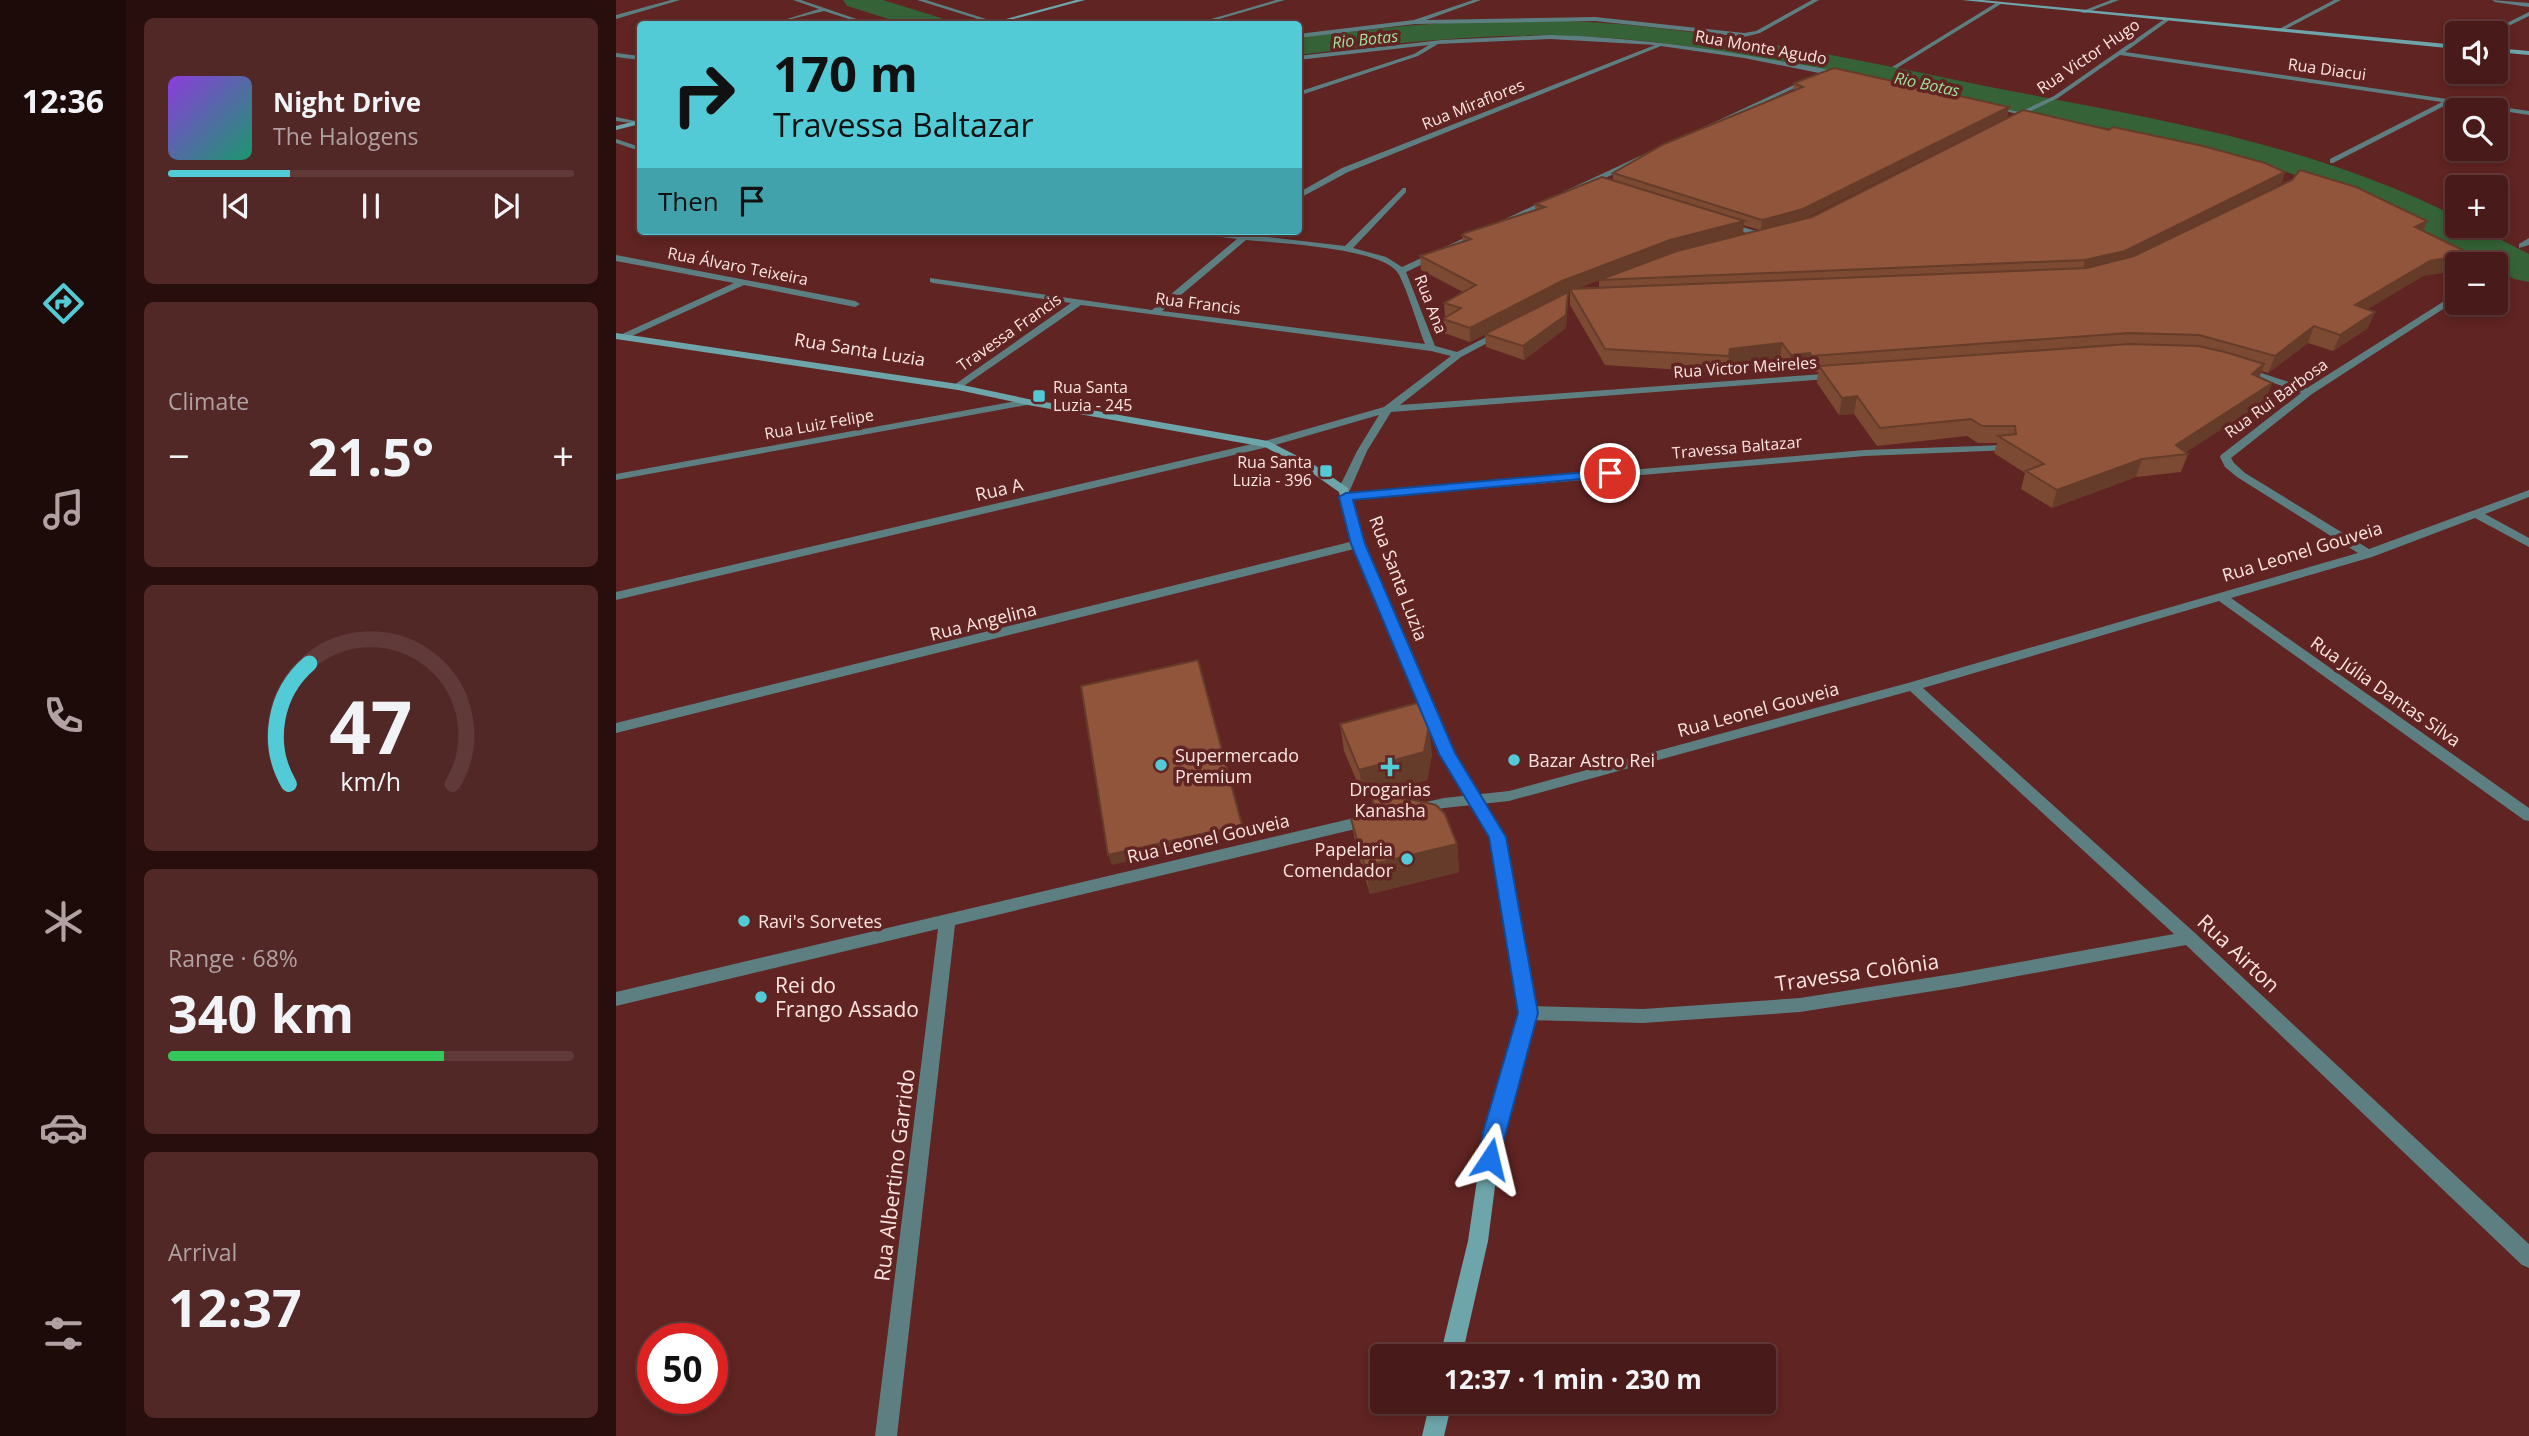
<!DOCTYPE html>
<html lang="en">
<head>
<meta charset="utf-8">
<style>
  :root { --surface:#481b1a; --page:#522827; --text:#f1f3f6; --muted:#b1a1a2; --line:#603939; --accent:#52cbd7 }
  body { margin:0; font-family:"Open Sans",sans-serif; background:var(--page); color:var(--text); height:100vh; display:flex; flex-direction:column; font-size:26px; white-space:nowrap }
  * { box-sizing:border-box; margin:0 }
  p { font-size:23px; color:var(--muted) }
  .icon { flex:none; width:38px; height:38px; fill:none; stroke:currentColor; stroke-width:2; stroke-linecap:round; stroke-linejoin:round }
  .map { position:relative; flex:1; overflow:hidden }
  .drawer { display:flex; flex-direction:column; gap:18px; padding:18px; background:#280f0e; width:490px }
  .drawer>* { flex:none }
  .hud { position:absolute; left:21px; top:21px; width:665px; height:214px; border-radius:7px; box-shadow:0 4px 10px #0003,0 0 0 2px var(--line); background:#52cbd7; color:#111; overflow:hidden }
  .fabs { position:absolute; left:1829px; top:21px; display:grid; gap:14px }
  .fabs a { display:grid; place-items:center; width:63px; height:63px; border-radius:7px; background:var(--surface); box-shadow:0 4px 10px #0003,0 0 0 2px var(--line); font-size:35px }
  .speed { position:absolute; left:21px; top:1323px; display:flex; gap:14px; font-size:35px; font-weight:700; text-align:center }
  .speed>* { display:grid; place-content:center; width:91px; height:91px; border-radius:50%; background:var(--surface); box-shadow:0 4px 10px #0003,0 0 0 2px var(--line); line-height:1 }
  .speed .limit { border:10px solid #d22; background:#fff; color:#111 }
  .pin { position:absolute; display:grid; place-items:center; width:60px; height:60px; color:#fff; margin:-30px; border:4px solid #fff; border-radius:50%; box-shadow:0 2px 7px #0007 }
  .me { position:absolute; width:77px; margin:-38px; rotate:10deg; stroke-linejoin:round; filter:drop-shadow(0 0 5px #0008) }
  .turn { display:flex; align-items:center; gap:24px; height:147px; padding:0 21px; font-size:32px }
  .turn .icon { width:91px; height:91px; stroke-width:2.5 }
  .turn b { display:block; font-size:49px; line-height:60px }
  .then { display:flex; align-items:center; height:66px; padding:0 21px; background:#0003; gap:14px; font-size:26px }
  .big { font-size:52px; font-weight:700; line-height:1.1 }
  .drawer .widget { flex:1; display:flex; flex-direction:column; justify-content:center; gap:10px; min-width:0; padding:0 24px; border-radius:10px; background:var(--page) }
  .drawer .dial { align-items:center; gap:0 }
  .dial svg { height:182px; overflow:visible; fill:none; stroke:var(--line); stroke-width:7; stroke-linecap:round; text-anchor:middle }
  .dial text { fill:var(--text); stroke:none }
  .song { display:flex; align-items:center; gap:21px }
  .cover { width:84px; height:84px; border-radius:10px; background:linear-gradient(135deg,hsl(270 70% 55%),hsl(160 70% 35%)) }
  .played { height:7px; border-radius:4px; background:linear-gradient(90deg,var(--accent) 30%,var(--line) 30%) }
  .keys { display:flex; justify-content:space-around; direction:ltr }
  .heat { display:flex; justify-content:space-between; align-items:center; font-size:38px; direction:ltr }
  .charge { height:10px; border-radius:5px; background:linear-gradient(90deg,#34c759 68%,var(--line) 0) }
  .trip { position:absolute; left:754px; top:1344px; width:406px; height:70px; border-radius:7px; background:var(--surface); box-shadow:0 4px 10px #0003,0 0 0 2px var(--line); font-weight:700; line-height:70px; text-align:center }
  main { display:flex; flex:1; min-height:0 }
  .tab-bar { display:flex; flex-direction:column; width:126px; justify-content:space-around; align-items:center; background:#1d0b0a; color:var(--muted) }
  .tab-bar .icon { width:49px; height:49px }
  .tab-bar .active { color:var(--accent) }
  .tab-bar b { font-size:32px; color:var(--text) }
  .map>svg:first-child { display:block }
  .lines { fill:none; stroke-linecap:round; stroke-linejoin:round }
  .river { fill:#356236; fill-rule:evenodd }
  .street { fill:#5d7f82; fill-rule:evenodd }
  .secondary { fill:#6da5ab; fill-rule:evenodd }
  .wall { fill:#7c4933; fill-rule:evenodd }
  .shaded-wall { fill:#653c29 }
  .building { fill:#90553b; stroke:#653c29; stroke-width:2 }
  .route { fill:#1a73e8; stroke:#114b97; stroke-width:2 }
  .poi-dot { fill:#52cbd7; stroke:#602422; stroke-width:2.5 }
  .labels { text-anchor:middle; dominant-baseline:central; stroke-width:7; stroke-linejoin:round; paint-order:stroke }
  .far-water-label { font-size:16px; font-style:italic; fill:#9ee29d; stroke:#602422 }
  .far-street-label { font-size:16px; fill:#fce4e1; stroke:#602422 }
  .far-poi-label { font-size:16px; fill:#fce4e1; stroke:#602422; text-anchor:start }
  .street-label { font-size:18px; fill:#fce4e1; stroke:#602422 }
  .poi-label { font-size:18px; fill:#fce4e1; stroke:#602422; text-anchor:start }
  .near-street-label { font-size:21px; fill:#fce4e1; stroke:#602422 }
  .near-poi-label { font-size:21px; fill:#fce4e1; stroke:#602422; text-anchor:start }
</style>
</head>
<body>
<main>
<nav class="tab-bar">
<b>12:36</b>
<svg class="icon active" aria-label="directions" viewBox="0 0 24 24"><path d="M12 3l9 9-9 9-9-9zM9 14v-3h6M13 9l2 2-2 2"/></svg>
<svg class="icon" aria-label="music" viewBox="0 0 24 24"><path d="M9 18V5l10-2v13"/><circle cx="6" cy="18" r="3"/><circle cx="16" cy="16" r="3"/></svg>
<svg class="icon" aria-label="phone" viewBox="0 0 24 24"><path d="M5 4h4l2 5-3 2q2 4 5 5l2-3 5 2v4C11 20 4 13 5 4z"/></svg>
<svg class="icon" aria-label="climate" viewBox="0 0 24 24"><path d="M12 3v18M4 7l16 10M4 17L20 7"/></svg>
<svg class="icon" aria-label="car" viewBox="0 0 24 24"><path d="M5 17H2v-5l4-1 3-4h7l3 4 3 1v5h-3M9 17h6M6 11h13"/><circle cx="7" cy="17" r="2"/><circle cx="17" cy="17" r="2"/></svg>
<svg class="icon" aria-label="filters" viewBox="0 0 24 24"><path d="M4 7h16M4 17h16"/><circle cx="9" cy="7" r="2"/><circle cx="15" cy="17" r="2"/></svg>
</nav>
<section class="drawer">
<div class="widget">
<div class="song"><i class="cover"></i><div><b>Night Drive</b><p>The Halogens</p></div></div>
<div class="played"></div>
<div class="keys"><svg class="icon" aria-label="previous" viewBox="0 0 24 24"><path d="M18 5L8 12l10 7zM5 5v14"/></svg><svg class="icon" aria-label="pause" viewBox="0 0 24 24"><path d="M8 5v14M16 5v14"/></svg><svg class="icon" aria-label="next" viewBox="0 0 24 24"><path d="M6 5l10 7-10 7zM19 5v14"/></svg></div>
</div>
<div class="widget"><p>Climate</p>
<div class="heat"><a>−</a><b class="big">21.5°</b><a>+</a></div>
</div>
<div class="widget dial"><svg viewBox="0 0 100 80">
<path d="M14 69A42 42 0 1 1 86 69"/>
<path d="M14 69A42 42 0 0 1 23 16" stroke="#52cbd7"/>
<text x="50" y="56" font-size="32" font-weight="700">47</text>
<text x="50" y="72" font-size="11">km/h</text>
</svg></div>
<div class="widget"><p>Range · 68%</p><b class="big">340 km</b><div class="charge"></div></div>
<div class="widget"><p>Arrival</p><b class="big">12:37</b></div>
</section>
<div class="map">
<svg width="1913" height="1436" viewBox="0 0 1913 1436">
  <rect width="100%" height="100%" fill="#602422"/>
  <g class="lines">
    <g class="river">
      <polygon points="227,0 267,0 325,18 329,24 289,24 231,6"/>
      <path d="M877,20C1045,16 1205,53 1369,86C1534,118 1689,141 1841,217V226H1858L1913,254V282L1898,279L1880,269V264H1871C1817,235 1763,205 1705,184C1598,144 1483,128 1370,105C1246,79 1122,48 995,38C891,30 786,42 682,55V37L799,25Z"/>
    </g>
    <g class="street">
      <polygon points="55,0 64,0 0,19 0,15"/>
      <polygon points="177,0 185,0 255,24 248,24 208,11 155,24 203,9"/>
      <polygon points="301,0 310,0 383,23 378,24"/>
      <polygon points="660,0 669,0 586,24 578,24"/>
      <polygon points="857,0 865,0 810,20 979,17 1128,33 1140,31 1196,0 1203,0 1144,33 1128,37 979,21 799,24 682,38 682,34 798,20"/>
      <polygon points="1495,0 1503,0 1469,13 1464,12"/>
      <polygon points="1718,0 1725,0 1666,31 1661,30"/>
      <polygon points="1876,0 1913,3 1913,7 1879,2"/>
      <polygon points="1380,3 1385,4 1281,68 1276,67"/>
      <polygon points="1913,12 1913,16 1878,33 1871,33"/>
      <polygon points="1550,18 1552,21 1509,52 1913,111 1913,115 1834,103 1717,163 1714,163 1714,159 1826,102 1504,55 1442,98 1411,113 1420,116 1420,118 1370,107 1373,105 1404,112 1438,96"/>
      <path d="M934,35C1012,37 1087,47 1164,61C1183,65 1209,67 1226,75L1223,77L1128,58L1045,46L732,172L682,199V193L726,168L1039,45L934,39L822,44L802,56L682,96V92L798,54L813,45L682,60V56L826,40Z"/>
      <polygon points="0,53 24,56 24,60 0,57"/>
      <polygon points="1191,79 1196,80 1093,128 1088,127"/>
      <polygon points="0,117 24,122 24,124 0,121"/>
      <polygon points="0,139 24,147 24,151 0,143"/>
      <path d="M1037,150H1040V154L790,272L819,346L841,352L882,331L890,333L845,357L784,405L1221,373L1225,374V378L775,412L751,451L734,490L728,493L722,490L741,451L763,415L652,447L0,600V592L649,441L768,407L835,356L815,351L465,305L342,390L337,387L338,385L455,303L317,283L314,282V278L536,310L621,239L575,233L571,231L627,234L631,233L635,235L729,246L787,188H790V192L737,248L770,257L786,267ZM630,240C661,243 766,248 782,273C792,291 801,324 809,344L546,311Z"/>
      <polygon points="1109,222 1147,233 1148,235 1144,237 1106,226 1106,222"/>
      <polygon points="1913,238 1913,245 1903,248 1903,244"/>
      <polygon points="0,255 239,301 244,304 239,307 128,285 7,340 2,337 4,335 118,283 0,261"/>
      <polygon points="1841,293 1841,300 1696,394 1615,458 1618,463 1629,473 1753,549 1913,490 1913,497 1869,514 1913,538 1913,547 1859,518 1756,557 1615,598 1913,808 1913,821 1908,820 1603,601 1307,688 1579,933 1913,1244 1913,1268 1906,1265 1570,945 1343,987 1184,1012 1027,1023 912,1020 906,1018 903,1013 906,1008 912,1006 1027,1009 1184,998 1343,973 1558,934 1294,691 893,801 828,808 802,814 797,813 794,809 797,805 828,798 893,791 1292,683 1742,553 1621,477 1609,467 1604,457 1605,455 1685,393 1622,370 1630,368 1691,388"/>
      <polygon points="412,399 417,402 416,404 0,480 0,474"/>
      <polygon points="1390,445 1394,446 1394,450 1249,456 730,500 724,497 730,494 1249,450"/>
      <polygon points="742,540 746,541 746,547 0,733 0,723"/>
      <polygon points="755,814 760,816 763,820 760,824 339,925 281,1436 259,1436 322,929 0,1006 0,992"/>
    </g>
    <g class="secondary">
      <polygon points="460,0 469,0 379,24 371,24"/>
      <polygon points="1346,0 1366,0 1841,45 1841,49"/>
      <polygon points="1880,48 1913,51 1913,55 1880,52"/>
      <polygon points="24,120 24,124 0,130 0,126"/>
      <polygon points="0,333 342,384 412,399 652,441 697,464 732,488 748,544 838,754 890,837 921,1013 886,1132 872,1241 846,1356 824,1356 852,1241 868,1132 903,1013 874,837 824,754 736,544 723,492 689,468 649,447 412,405 342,390 0,339"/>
      <polygon points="814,1402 836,1402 828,1436 806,1436"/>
    </g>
  </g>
  <g class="wall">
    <path d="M1178,83L1393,107L1391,117L1187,219L1666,183L1538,246L1811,221L1807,231L1855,254L1850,264H1841L1807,276L1751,309L1752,328L1717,351L1692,343L1652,373L1646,371L1643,377L1656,383L1649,401L1569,452L1572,454L1565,472L1520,477L1436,508L1405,489L1409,473L1378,453L1381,443H1362L1351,436L1261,446L1238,414L1223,415L1201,383L1202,372H1193L1192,370L1173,372L1164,360L1112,366V373L989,365L954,305V291L952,292L950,328L908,360L870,347L869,334L854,342L828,333L827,319L829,317L828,303L847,292L805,270L804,256L847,242L846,235L919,211V204L997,180V173L1177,91ZM1127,225L1144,230L1127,234ZM1055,253L983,280V287L962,288Z"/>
    <polygon points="724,724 816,754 811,780 748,798 728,751"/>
    <polygon points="756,799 841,844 843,872 754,894 740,847 735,819 758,813"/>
  </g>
  <g class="shaded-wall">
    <polygon points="1393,107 1391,117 1186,220 1145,230 1146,220"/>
    <polygon points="1669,172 1666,183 1505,263 1466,272 1469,260"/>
    <polygon points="1128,221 1127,235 1053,253 956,291 954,289 954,291 952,292 950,328 908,360 907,346 946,295 854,342 854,328 946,281 1054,240"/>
    <polygon points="1811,221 1805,236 1799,227"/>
    <polygon points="1855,254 1850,264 1841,264 1841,271 1807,276 1732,321 1739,305 1814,261"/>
    <polygon points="1759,312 1752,328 1717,351 1724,335"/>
    <polygon points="1698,326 1692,343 1652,373 1659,356"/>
    <polygon points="1166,343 1164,360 1112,366 1114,349"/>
    <polygon points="1194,353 1192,370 1173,372 1175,355"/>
    <polygon points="1648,364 1642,381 1636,374"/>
    <polygon points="1656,383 1649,401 1566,455 1560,445"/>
    <polygon points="1241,396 1238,414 1223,415 1226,398"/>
    <polygon points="1526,459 1520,477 1436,508 1441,490"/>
    <polygon points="813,726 816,754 811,780 748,798 743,770"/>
    <polygon points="626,825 629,834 496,865 492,855"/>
    <polygon points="841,844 843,872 754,894 749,866"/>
  </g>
  <g class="building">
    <polygon points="1218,68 1393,107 1187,209 1146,220 997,173 1048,144 1187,87 1178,83"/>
    <polygon points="1407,110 1493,130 1497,127 1587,146 1649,163 1669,172 1509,251 1469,260 983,280 1061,251 1196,217"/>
    <polygon points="1684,170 1740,187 1811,221 1799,227 1855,254 1814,261 1739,305 1759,312 1724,335 1698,326 1659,356 1583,335 1513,333 1195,356 1194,353 1175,355 1166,343 1114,349 1113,356 989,349 954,289 1471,268 1518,256 1676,180"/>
    <polygon points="986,177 1128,221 1054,240 946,281 854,328 827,319 845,308 828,303 860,285 804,256 855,239 846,235 849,233 929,207 919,204"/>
    <polygon points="952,292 950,315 907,346 869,334"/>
    <polygon points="1513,344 1582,346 1609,352 1648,364 1636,374 1656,383 1560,445 1572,454 1526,459 1441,490 1410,471 1428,464 1382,436 1400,434 1399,426 1366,426 1355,419 1264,428 1241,396 1226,398 1203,366"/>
    <polygon points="582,660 626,825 492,855 465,686"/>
    <polygon points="801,703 813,726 808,752 743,770 724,724"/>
    <polygon points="774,795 820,805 829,814 841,844 749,866 735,819 762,812 756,799"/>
  </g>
  <polygon class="route" points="994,470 998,471 998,476 737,500 749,544 839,753 890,837 922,1013 881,1166 874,1169 866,1166 863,1159 867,1132 902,1013 873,837 823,754 735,544 723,497 730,493"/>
  <g class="poi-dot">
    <rect x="416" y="389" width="14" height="14" rx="3.5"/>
    <rect x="703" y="464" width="14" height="14" rx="3.5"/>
    <circle cx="898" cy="760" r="7"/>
    <circle cx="545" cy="765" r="7"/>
    <path d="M770.5 756.5h7v7h7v7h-7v7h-7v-7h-7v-7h7z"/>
    <circle cx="791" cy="859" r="7"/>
    <circle cx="128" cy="921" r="7"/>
    <circle cx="145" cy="997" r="7"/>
  </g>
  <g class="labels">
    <g class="far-water-label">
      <text transform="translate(749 39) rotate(-6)">Rio Botas</text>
      <text transform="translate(1311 84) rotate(12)">Rio Botas</text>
    </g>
    <g class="far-street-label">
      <text transform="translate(1145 47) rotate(10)">Rua Monte Agudo</text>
      <text transform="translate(1472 56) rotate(-34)">Rua Victor Hugo</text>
      <text transform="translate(1711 69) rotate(8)">Rua Diacui</text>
      <text transform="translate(857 104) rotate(-22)">Rua Miraflores</text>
      <text transform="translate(122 266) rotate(11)">Rua Álvaro Teixeira</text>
      <text transform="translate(582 303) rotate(7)">Rua Francis</text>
      <text transform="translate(815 304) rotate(69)">Rua Ana</text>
      <text transform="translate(393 332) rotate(-35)">Travessa Francis</text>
      <text transform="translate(1129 367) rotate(-4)">Rua Victor Meireles</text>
      <text transform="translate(1660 398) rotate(-36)">Rua Rui Barbosa</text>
      <text transform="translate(203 424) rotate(-10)">Rua Luiz Felipe</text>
      <text transform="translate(1121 447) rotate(-5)">Travessa Baltazar</text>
    </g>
    <g class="far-poi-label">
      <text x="437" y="387">Rua Santa<tspan x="437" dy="18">Luzia - 245</tspan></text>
      <text x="696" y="462" text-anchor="end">Rua Santa<tspan x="696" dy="18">Luzia - 396</tspan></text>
    </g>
    <g class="street-label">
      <text transform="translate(244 349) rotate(9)">Rua Santa Luzia</text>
      <text transform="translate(383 489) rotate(-13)">Rua A</text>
      <text transform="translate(1686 551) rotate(-17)">Rua Leonel Gouveia</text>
      <text transform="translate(783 578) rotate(69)">Rua Santa Luzia</text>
      <text transform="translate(367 621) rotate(-14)">Rua Angelina</text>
      <text transform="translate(1770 691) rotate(35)">Rua Júlia Dantas Silva</text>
      <text transform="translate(1142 709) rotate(-15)">Rua Leonel Gouveia</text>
      <text transform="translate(592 838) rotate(-13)">Rua Leonel Gouveia</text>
    </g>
    <g class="poi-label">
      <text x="559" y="755">Supermercado<tspan x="559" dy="21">Premium</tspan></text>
      <text x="912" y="760">Bazar Astro Rei</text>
      <text x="774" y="789" text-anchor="middle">Drogarias<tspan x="774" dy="21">Kanasha</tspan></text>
      <text x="777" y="849" text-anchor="end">Papelaria<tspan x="777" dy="21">Comendador</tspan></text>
      <text x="142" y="921">Ravi's Sorvetes</text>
    </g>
    <g class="near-street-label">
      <text transform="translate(1623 953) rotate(43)">Rua Airton</text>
      <text transform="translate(1241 972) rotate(-8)">Travessa Colônia</text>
      <text transform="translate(278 1175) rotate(-83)">Rua Albertino Garrido</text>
    </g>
    <g class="near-poi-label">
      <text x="159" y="985">Rei do<tspan x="159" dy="24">Frango Assado</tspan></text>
    </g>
  </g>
</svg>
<div class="fabs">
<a><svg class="icon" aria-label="sound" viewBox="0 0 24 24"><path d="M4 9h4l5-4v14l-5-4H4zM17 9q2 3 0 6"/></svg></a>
<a><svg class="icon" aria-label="search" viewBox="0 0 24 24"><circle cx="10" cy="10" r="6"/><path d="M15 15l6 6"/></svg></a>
<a>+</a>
<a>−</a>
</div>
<div class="speed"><div class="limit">50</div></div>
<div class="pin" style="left:994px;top:473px;background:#d93025"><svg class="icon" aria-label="arrive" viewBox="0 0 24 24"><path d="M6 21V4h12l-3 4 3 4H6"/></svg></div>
<svg class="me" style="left:874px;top:1159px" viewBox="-20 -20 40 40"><path d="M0-17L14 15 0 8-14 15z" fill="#1a73e8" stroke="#fff" stroke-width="4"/></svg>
<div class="trip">12:37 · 1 min · 230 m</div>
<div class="hud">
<div class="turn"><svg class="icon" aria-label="right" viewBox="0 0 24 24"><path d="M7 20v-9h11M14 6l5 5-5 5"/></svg><div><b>170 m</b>Travessa Baltazar</div></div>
<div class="then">Then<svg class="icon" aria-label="arrive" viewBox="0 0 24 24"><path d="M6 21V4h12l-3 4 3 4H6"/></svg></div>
</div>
</div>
</main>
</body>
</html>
